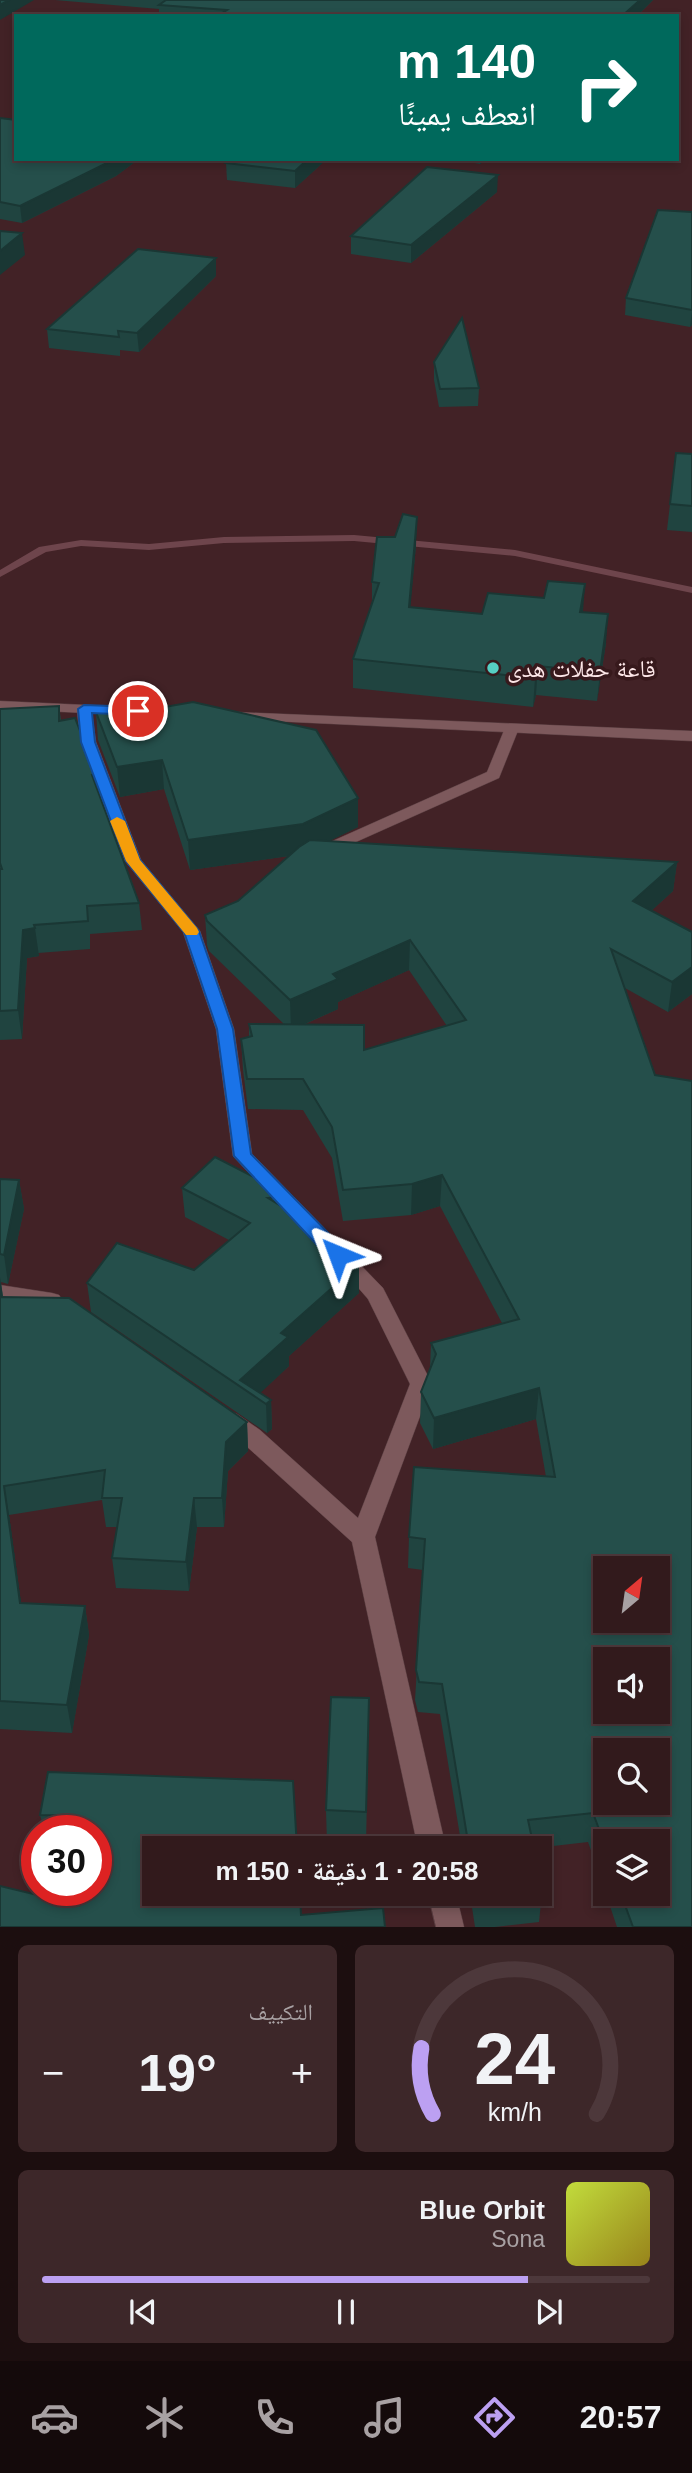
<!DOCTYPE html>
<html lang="ar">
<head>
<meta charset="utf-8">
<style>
  :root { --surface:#321a1c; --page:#3d2729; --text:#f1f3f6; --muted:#a8a1a3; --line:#4d383b; --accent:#bca0f2 }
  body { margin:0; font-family:Arial,"Noto Naskh Arabic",sans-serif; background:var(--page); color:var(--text); direction:rtl; height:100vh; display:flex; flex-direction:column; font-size:26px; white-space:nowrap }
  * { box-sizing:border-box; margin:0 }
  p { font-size:23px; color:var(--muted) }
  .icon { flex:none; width:38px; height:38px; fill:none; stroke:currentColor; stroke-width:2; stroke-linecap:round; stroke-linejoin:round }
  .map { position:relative; height:1927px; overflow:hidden; direction:ltr }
  .panel { display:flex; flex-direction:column; gap:18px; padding:18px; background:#1c0e0f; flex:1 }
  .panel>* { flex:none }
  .banner { position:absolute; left:14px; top:14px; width:665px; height:147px; border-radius:0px; box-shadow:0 4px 10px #0003,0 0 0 2px var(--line); direction:rtl; background:#00695c; color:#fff; overflow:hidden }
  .needle { width:46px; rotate:29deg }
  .buttons { position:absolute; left:593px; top:1556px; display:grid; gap:14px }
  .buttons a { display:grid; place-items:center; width:77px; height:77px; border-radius:0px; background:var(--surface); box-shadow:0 4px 10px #0003,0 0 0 2px var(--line); font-size:35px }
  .speed { position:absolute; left:21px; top:1815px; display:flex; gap:14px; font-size:35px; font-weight:700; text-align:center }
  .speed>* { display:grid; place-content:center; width:91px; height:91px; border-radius:50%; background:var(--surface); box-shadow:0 4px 10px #0003,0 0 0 2px var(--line); line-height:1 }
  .speed .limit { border:10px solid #d22; background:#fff; color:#111 }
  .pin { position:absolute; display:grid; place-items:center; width:60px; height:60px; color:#fff; margin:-30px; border:4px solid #fff; border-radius:50%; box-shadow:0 2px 7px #0007 }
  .me { position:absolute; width:77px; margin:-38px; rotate:316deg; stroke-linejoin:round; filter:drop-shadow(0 0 5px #0008) }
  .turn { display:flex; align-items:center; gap:24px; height:147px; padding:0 28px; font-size:32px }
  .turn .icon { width:91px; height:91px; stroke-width:2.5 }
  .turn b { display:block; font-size:49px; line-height:60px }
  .big { font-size:52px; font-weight:700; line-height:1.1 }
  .panel .tile { flex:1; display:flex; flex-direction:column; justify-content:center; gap:10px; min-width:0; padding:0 24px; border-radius:10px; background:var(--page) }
  .panel .dial { align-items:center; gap:0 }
  .dial svg { height:182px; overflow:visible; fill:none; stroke:var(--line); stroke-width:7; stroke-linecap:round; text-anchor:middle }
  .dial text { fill:var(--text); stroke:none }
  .song { display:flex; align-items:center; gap:21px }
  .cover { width:84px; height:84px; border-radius:10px; background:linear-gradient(135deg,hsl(70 70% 55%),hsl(50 70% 35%)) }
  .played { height:7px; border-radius:4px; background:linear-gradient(90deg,var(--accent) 80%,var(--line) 80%) }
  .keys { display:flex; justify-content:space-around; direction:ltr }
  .heat { display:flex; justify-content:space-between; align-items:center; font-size:38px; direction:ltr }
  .panel .tiles { flex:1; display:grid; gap:18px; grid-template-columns:1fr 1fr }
  .tile:last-child { grid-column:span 2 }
  .trip { position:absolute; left:142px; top:1836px; width:410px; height:70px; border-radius:0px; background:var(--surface); box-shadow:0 4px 10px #0003,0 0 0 2px var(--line); font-weight:700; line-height:70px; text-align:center; direction:rtl }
  .dock { display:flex; height:112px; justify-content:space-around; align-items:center; background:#140a0b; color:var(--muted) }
  .dock .icon { width:49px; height:49px }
  .dock .active { color:var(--accent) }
  .dock b { font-size:32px; color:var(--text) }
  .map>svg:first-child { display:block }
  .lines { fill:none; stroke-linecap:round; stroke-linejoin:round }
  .stream { fill:#6e454c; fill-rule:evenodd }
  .minor-casing { stroke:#5a3f42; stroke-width:1 }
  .tertiary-casing { stroke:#5a3f42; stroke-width:1 }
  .minor { fill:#7d595c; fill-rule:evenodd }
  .tertiary { fill:#7d595c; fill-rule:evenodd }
  .wall { fill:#204440; fill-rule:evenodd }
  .shaded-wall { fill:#1a3734 }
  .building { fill:#254f4b; stroke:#1a3734; stroke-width:2; fill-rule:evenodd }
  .route { fill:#1a73e8; stroke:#114b97; stroke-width:2 }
  .slow { fill:#f59e0b }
  .poi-dot { fill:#56cec3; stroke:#37191c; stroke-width:2.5 }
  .labels { text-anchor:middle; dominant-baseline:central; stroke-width:7; stroke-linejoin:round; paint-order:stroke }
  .poi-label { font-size:24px; fill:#fde7e8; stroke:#37191c; text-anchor:start }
</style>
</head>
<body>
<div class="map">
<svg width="692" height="1927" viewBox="0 0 692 1927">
  <rect width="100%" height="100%" fill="#422226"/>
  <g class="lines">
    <polygon class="stream" points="354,535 515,550 692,587 692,593 515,556 354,541 224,543 149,550 81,546 46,552 0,577 0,570 39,547 81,540 149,544 224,537"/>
    <g class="minor-casing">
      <g id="minor">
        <polygon points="84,705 91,709 96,742 141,860 200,931 234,1029 252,1154 329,1233 332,1238 329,1243 322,1246 315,1243 233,1156 216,1029 183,932 125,861 80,742 77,709"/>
        <polygon points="512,724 519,728 499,778 329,854 317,854 315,851 317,848 487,772 505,728"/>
        <polygon points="344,1252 351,1255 383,1288 432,1384 375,1537 446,1848 418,1848 352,1542 244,1444 221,1426 218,1420 221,1414 229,1411 237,1414 260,1430 358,1518 410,1384 368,1299 334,1260 337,1255"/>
        <polygon points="0,1285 52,1293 59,1295 63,1301 59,1307 52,1309 0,1301"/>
        <polygon points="428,1894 456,1894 464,1927 436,1927"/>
      </g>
    </g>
    <g class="tertiary-casing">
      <g id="tertiary">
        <polygon points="0,701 129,707 136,711 129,715 0,709"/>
        <polygon points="234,712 692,731 692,741 229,719 227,716"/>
      </g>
    </g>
    <use href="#minor" class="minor"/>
    <use href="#tertiary" class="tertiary"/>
  </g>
  <g class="wall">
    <polygon points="55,0 653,0 637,16 159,16 159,9"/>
    <polygon points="0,118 16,159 139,159 116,176 22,223 0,219"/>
    <polygon points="231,159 327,159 295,188 227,180 226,163"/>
    <polygon points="452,159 487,159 480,164"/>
    <polygon points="497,192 411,263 351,254 351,236"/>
    <polygon points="692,212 692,325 690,327 625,315 626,298"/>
    <polygon points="216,276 139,352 120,350 120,356 49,348 47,329"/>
    <polygon points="434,362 479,388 478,406 439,407 434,380"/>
    <polygon points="676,453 692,454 692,532 667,530"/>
    <polygon points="416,545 410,607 482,614 583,612 606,643 597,701 536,695 533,707 353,688 353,659 372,605 372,582"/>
    <polygon points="59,706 61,720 97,774 99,793 139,903 142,930 90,934 90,949 38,953 39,956 27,958 22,1039 0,1040 0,709"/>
    <path d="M148,710L358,798V827L329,841L677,862L673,891L651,911L692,932V994L668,1012L625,988L692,1927H617L606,1894H658L606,1841V1892L588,1842L536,1848H462L440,1714L418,1712L415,1700L423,1570L408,1568L409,1537L546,1477L536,1419L433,1449L420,1423L421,1392L430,1369L431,1343L502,1323L440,1206L411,1215L343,1221L332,1158L303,1110L248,1109L243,1070L241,1039L249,1037V1024L285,1025L209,951L207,945L205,915L238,901L289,856L190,870L164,789L120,797L98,740L96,712ZM409,970L447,1026L364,1050L303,1025L338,1009V1002Z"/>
    <polygon points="0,1179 19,1180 24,1209 8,1284 1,1282 3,1297 247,1422 248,1451 228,1471 224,1527 197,1527 189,1591 116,1588 112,1558 117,1527 106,1527 102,1500 9,1515 21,1603 85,1606 89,1635 72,1733 0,1729"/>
    <polygon points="182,1188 291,1196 291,1212 359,1293 289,1356 289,1366 260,1393 271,1400 272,1429 267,1433 91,1312 87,1283 194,1270 229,1240 185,1217"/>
    <polygon points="369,1698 366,1845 327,1843 326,1810"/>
    <polygon points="48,1772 301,1915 79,1905 96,1830 44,1830 40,1815"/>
    <polygon points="542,1893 539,1922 495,1927 475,1927 470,1894"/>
  </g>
  <g class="shaded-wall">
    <polygon points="9,0 34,0 0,20 0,5"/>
    <polygon points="640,0 653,0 637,16 622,16"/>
    <polygon points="115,159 139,159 116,176 22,223 20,206"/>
    <polygon points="308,159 327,159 295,188 295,171"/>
    <polygon points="480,159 487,159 480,164"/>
    <polygon points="498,175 497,192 411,263 411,245"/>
    <polygon points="22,233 25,255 0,275 0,251"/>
    <polygon points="216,258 216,276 139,352 137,333"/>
    <polygon points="692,310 692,325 690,327"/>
    <polygon points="417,517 416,545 408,635 409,607"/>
    <polygon points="585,584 583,612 580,612"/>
    <polygon points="608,614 606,643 597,701 600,672"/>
    <polygon points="538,666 536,695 533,707 535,678"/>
    <polygon points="162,760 164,789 120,797 117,767"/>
    <polygon points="97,774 99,801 92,775"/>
    <polygon points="358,798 358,827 303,854 190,870 188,840"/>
    <polygon points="677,862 673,891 629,931 633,901"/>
    <polygon points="35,928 39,956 27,958 22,1039 18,1010 23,930"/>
    <polygon points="410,940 409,970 338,1002 338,1009 291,1030 290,1000 333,974"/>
    <polygon points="692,967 692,994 668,1012 672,982"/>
    <polygon points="442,1175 440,1206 411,1215 412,1184"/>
    <polygon points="19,1180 24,1209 8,1284 4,1255"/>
    <polygon points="359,1264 359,1293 289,1356 289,1366 256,1397 240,1380 281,1333"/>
    <polygon points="0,1277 4,1304 0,1326"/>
    <polygon points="539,1388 536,1419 433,1449 434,1418"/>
    <polygon points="271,1400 272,1429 267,1433 266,1404"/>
    <polygon points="247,1422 248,1451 228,1471 224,1527 222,1498 226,1442"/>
    <polygon points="4,1486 9,1515 25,1632 20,1603"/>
    <polygon points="194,1498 197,1527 189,1591 186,1562"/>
    <polygon points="85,1606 89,1635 72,1733 67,1705"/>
  </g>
  <g class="building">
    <polygon points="0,0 9,0 0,5"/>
    <polygon points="166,0 640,0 622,16 217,16 227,10 159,5"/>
    <polygon points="0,118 16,120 16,159 115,159 20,206 0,202"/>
    <polygon points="231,159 308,159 295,171 226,163"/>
    <polygon points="427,167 498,175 411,245 351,236"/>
    <polygon points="658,210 692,212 692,310 626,298"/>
    <polygon points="0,231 22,233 0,251"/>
    <polygon points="138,249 216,258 137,333 118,331 119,337 47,329"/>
    <polygon points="462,318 479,388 440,389 434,362"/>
    <polygon points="676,453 692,454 692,506 670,504"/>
    <polygon points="403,514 417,517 409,607 482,614 488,593 544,598 548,581 585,584 580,612 608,614 600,672 538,666 535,678 353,659 379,583 372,582 377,537 395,537"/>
    <polygon points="193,702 316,730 358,798 303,824 188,840 162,760 117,767 96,712 144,703 148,710"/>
    <polygon points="59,706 59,721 75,718 97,774 92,775 139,903 87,906 88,921 34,925 35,928 23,930 18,1010 0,1011 0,869 2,869 0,863 0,709"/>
    <path d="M310,840L677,862L633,901L692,932V967L672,982L611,949L655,1075L692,1081V1927H633L621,1894H658V1841H606V1848L593,1813L528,1820L534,1848H469L442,1684L419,1682L416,1670L425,1539L409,1537L414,1467L555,1477L539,1388L434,1418L421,1392L436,1354L431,1343L519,1319L442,1175L412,1184L343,1190L332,1127L303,1079H247L241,1039L252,1036L249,1024L364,1025V1050L466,1020L410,940L333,974L338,979L290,1000L207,921L205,915L238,901L299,847ZM606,1568H658V1620H606ZM606,1659H658V1712H606ZM606,1750H658V1802H606Z"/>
    <polygon points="215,1157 291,1196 268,1198 336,1240 359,1264 281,1333 288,1337 240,1380 271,1400 266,1404 87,1283 117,1243 194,1270 250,1223 182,1188"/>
    <polygon points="0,1179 19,1180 4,1255 0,1254"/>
    <polygon points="0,1297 69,1298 247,1422 226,1442 222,1498 194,1498 186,1562 112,1558 122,1498 102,1498 105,1470 4,1486 20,1603 85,1606 67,1705 0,1701"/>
    <polygon points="331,1697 369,1698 366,1812 326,1810"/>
    <polygon points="48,1772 293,1781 297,1848 154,1848 154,1894 300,1894 301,1915 383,1908 385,1927 0,1927 0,1886 79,1905 79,1890 96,1890 96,1830 77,1830 77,1816 40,1815"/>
    <polygon points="539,1875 542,1893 539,1893"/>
    <polygon points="477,1894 537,1894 478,1900"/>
  </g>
  <polygon class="route" points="84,705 138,707 144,711 138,715 92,713 95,742 140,860 199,931 233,1029 251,1154 345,1250 348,1255 345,1260 331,1260 234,1156 217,1029 184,932 126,861 81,742 78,709"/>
  <polygon class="slow" points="117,817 125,821 140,860 197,928 199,932 197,935 186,935 126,861 110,821"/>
  <circle class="poi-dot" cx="493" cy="668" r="7"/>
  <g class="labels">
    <g class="poi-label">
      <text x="507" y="668">قاعة حفلات هدى</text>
    </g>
  </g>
</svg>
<div class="buttons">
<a><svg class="needle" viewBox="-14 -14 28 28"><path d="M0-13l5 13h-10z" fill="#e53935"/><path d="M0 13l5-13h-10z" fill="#a8a1a3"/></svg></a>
<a><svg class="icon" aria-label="sound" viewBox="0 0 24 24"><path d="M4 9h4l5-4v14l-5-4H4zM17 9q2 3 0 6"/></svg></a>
<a><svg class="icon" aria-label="search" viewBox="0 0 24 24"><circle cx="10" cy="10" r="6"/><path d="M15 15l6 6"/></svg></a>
<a><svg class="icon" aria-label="layers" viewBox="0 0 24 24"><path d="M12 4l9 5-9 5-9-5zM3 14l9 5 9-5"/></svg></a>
</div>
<div class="speed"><div class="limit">30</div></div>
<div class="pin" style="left:138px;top:711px;background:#d93025"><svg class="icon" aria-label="arrive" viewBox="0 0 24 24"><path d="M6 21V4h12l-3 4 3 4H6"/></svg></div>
<svg class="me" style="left:338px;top:1255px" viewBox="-20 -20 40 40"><path d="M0-17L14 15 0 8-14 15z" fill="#1a73e8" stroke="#fff" stroke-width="4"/></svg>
<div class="trip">20:58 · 1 دقيقة · 150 m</div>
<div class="banner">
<div class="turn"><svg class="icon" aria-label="right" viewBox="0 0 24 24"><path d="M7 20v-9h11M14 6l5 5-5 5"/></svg><div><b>140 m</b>انعطف يمينًا</div></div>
</div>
</div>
<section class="panel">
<div class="tiles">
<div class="tile dial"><svg viewBox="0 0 100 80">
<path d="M14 69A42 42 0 1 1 86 69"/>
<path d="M14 69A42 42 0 0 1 9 40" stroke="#bca0f2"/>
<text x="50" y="56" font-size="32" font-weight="700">24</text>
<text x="50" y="72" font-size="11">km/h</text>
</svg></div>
<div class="tile"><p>التكييف</p>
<div class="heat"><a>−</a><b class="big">19°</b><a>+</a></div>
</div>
<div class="tile">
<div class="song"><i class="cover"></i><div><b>Blue Orbit</b><p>Sona</p></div></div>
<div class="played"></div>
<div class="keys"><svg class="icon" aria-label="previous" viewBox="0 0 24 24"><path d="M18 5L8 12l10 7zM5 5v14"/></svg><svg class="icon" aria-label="pause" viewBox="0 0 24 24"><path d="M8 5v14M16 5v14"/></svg><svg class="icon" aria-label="next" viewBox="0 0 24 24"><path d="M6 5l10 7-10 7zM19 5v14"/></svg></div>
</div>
</div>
</section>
<nav class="dock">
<b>20:57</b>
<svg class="icon active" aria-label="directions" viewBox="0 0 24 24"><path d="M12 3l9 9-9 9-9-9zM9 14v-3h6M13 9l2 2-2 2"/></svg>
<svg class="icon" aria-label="music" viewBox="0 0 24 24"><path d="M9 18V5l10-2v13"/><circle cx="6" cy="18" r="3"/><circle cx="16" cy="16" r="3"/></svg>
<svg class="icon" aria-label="phone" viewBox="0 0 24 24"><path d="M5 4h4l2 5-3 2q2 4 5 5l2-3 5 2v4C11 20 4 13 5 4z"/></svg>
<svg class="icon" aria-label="climate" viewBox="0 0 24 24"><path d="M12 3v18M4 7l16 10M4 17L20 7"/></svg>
<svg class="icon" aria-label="car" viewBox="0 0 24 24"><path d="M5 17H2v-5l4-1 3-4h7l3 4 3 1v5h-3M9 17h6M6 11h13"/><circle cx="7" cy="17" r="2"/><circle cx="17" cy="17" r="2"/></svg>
</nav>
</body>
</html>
